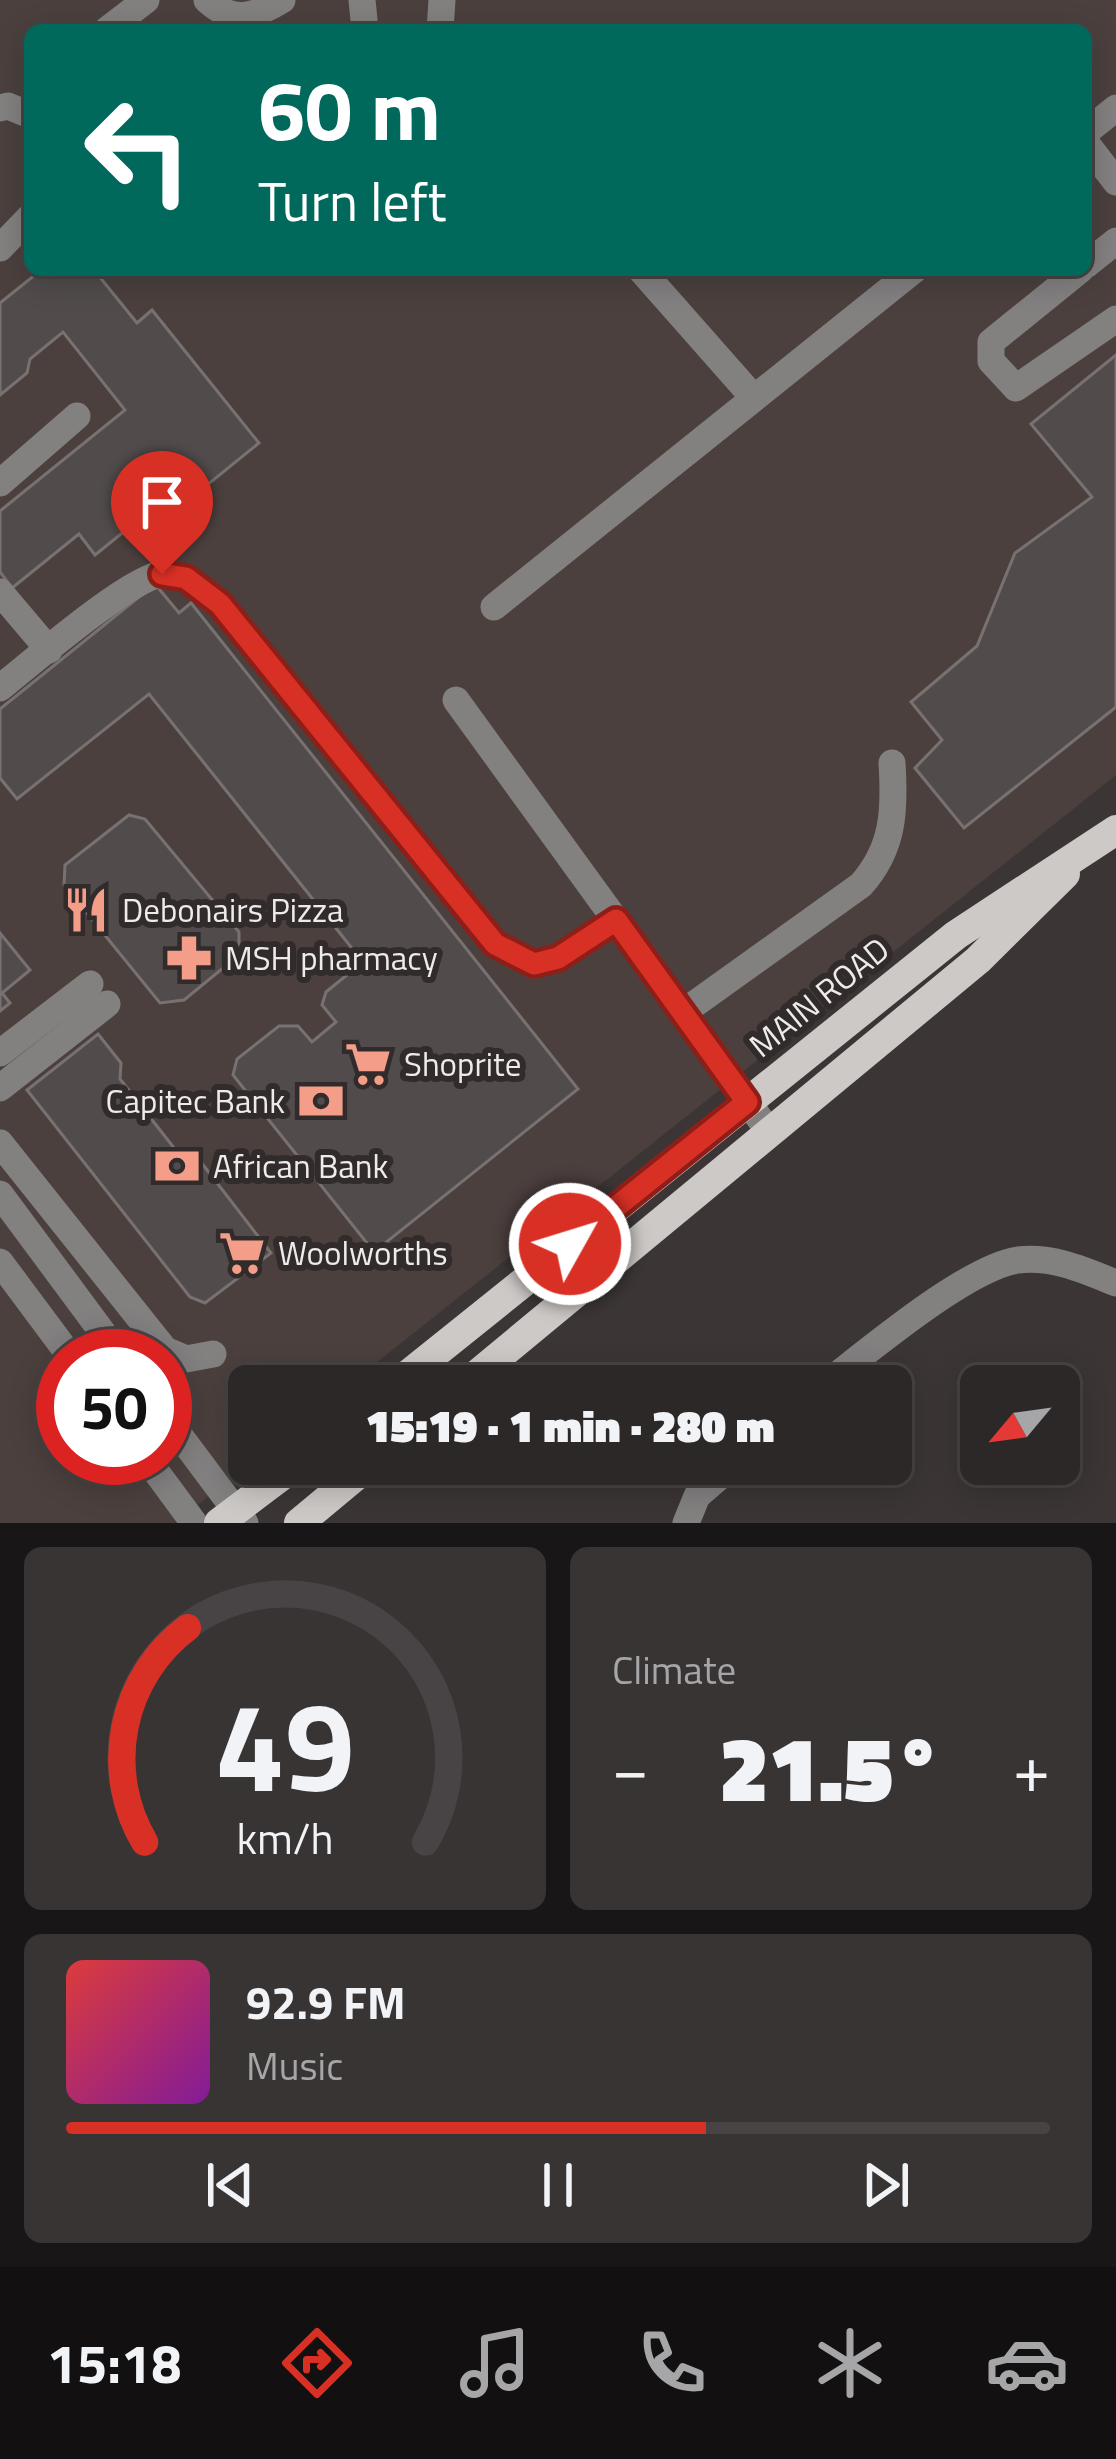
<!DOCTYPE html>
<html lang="en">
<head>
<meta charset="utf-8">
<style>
  :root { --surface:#2c2828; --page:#383434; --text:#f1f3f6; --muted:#a6a6a8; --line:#484445; --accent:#d93025 }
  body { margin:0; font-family:"Titillium Web",sans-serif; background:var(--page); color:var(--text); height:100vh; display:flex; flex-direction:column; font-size:45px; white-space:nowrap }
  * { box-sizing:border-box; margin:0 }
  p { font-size:39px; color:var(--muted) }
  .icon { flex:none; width:66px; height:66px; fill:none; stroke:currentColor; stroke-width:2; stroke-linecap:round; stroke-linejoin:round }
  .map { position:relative; height:1523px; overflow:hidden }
  .panel { display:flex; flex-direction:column; gap:24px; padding:24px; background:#181616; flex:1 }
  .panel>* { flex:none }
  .top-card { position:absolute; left:24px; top:24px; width:1068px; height:252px; border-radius:18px; box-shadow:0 6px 30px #0003,0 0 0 3px var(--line); background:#00695c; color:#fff; overflow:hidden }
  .needle { width:78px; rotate:241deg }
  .fabs { position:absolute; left:960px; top:1365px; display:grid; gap:24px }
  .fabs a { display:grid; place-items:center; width:120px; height:120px; border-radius:18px; background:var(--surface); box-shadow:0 6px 30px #0003,0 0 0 3px var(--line); font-size:60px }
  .speed { position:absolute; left:36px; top:1329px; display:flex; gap:24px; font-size:60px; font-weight:700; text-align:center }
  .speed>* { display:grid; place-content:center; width:156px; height:156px; border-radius:50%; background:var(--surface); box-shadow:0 6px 30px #0003,0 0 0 3px var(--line); line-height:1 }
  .speed .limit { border:18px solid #d22; background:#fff; color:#111 }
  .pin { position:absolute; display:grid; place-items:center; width:102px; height:102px; color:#fff; margin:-123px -51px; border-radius:50% 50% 50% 0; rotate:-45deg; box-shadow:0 0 12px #0007 }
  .pin .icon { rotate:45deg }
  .me { position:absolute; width:132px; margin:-66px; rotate:51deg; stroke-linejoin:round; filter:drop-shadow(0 0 9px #0008) }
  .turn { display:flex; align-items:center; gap:42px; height:252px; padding:0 36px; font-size:54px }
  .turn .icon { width:156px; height:156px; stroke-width:2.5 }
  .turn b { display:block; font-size:84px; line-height:102px }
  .big { font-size:90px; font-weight:800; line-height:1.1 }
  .panel .widget { flex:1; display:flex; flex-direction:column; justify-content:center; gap:18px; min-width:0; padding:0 42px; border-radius:18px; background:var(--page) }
  .panel .dial { align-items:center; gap:0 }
  .dial svg { height:312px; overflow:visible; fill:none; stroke:var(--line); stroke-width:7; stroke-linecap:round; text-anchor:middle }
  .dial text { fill:var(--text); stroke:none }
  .song { display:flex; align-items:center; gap:36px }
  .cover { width:144px; height:144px; border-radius:18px; background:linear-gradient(135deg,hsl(0 70% 55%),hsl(290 70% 35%)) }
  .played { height:12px; border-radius:6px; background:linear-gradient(90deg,var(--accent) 65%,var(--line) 65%) }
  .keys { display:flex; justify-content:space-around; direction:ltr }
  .heat { display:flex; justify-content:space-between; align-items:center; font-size:66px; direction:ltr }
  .panel .tiles { flex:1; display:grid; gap:24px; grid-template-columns:1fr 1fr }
  .widget:last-child { grid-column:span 2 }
  .trip { position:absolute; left:228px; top:1365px; width:684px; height:120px; border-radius:18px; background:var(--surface); box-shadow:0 6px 30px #0003,0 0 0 3px var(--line); font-weight:800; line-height:120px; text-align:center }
  .tab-bar { display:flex; height:192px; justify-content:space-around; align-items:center; background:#121010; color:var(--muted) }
  .tab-bar .icon { width:84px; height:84px }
  .tab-bar .selected { color:var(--accent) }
  .tab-bar b { font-size:54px; color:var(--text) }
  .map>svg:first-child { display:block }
  .built { fill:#4b403e; fill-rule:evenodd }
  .building { fill:#514c4b; stroke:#777271; stroke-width:3 }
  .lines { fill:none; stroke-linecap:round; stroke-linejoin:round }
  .minor { stroke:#838080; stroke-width:27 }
  .major { stroke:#cdc9c7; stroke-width:30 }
  .route-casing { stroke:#8d1f18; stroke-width:30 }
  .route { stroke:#d93025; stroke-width:21 }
  .labels { text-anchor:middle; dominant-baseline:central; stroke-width:12; stroke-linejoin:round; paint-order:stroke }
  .poi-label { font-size:33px; fill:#eeebea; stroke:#312c2b; text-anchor:start }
  .street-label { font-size:33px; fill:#eeebea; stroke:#312c2b }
</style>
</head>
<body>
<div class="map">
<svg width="1116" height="1523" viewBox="0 0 1116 1523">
  <rect width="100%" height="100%" fill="#3b3635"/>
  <path class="built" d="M0,0H1116V775L347,1386H249V1464L175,1523H0ZM30,30H1086V270H30ZM63,1356H165V1458H63Z"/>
  <g class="building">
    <polygon points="41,270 94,270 137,323 152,310 259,443 154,528 137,521 95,555 79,534 12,588 0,572 0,511 125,410 63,332 30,359 27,373 0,395 0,303"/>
    <polygon points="1116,355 1116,707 964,828 915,768 942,740 911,702 977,646 1015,553 1092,497 1031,424"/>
    <polygon points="155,584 179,613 191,603 578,1089 374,1252 233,1075 237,1059 279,1026 298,1026 312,1042 336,1022 322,1005 326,992 363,962 149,694 17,799 0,778 0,709"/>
    <polygon points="129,815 145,819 239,932 239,955 184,1000 160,1003 64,885 65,865"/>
    <polygon points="0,933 30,970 2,993 10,1003 0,1011"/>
    <polygon points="98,1034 121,1063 120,1079 178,1153 194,1153 271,1253 205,1303 190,1297 27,1090"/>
  </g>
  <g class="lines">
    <g class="minor">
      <path d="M207,0C233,24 254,17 282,0"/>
      <polyline points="362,0 365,30"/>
      <polyline points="107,30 146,0"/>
      <polyline points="440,30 442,0"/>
      <polyline points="0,108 8,106 30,115"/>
      <polyline points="1086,132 1116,108"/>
      <polyline points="1086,143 1116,182"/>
      <polyline points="0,248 30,217"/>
      <polyline points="1086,265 1116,241"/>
      <polyline points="641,270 754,398"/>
      <polyline points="1080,270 991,342 991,361 1016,388 1116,319"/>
      <polyline points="0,483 77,416"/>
      <polyline points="0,592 49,650"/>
      <polyline points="494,607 914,270"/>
      <path d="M0,688C30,664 131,576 163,574C185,572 204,592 220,604L495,944L534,965L558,958L616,919"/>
      <polyline points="456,700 768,1130"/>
      <path d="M685,1011L861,885C894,848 895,810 892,763"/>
      <polyline points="0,1053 90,984"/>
      <polyline points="0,1088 107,1004"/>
      <polyline points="0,1143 165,1350 186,1359 213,1354"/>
      <polyline points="0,1194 120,1356"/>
      <polyline points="0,1262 70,1356"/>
      <path d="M823,1386C866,1353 967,1267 1018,1260C1053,1256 1084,1270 1116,1283"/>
      <polyline points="165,1416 245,1523"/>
      <polyline points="146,1458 194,1523"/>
      <polyline points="686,1523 697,1496 734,1464"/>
    </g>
    <g class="major">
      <polyline points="394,1386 956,935 1116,830"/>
      <polyline points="463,1386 978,960 1065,874"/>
      <polyline points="219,1523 297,1464"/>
      <polyline points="299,1523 370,1464"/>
    </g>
  </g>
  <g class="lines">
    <g class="route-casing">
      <polyline id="route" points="162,574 186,578 220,604 495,944 534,964 558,958 616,920 747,1102 570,1244"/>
    </g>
    <use href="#route" class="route"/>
  </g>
  <defs>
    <g id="restaurant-bare" transform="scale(3.6)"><path d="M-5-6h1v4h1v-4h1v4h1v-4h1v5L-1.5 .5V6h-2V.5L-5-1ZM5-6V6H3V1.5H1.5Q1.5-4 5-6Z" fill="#f49e8a" stroke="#312c2b" stroke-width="2.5" paint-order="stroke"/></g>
    <g id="pharmacy-bare" transform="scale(3.6)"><path d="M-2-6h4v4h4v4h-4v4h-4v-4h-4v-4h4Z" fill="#f49e8a" stroke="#312c2b" stroke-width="2.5" paint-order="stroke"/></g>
    <g id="supermarket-bare" transform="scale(3.6)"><path d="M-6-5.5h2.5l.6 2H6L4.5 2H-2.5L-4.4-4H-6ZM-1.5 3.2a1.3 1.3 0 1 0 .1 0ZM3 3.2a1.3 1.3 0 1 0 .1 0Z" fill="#f49e8a" stroke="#312c2b" stroke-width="2.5" paint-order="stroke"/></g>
    <g id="bank-bare" transform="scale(3.6)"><path d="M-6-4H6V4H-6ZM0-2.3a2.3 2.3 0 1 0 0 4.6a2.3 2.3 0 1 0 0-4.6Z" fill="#f49e8a" stroke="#312c2b" stroke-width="2.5" paint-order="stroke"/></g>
  </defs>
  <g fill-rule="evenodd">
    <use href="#restaurant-bare" x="86" y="910"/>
    <use href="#pharmacy-bare" x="189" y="958"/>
    <use href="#supermarket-bare" x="368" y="1064"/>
    <use href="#bank-bare" x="321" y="1101"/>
    <use href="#bank-bare" x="177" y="1166"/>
    <use href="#supermarket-bare" x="242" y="1253"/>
  </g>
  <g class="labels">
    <g class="poi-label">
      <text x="122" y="910">Debonairs Pizza</text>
      <text x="225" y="958">MSH pharmacy</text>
      <text x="404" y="1064">Shoprite</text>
      <text x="285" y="1101" text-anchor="end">Capitec Bank</text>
      <text x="213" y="1166">African Bank</text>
      <text x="278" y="1253">Woolworths</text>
    </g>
    <g class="street-label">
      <text transform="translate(819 997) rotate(-39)">MAIN ROAD</text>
    </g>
  </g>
</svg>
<div class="fabs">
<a><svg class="needle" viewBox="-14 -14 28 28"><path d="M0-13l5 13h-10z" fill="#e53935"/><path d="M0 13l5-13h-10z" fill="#a6a6a8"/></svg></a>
</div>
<div class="speed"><div class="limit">50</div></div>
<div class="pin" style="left:162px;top:574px;background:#d93025"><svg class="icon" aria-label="arrive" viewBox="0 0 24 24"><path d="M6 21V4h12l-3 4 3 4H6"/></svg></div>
<svg class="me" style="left:570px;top:1244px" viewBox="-20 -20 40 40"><circle r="17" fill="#d93025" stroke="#fff" stroke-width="3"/><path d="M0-11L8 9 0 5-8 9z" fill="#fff"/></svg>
<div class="trip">15:19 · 1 min · 280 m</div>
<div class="top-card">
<div class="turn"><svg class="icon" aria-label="left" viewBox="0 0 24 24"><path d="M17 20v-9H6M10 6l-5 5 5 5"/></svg><div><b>60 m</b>Turn left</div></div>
</div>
</div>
<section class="panel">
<div class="tiles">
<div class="widget dial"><svg viewBox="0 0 100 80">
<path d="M14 69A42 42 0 1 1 86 69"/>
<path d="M14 69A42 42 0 0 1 25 14" stroke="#d93025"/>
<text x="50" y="56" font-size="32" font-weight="700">49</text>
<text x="50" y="72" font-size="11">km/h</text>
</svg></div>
<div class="widget"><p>Climate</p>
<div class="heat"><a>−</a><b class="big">21.5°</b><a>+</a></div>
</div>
<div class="widget">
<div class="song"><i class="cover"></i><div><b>92.9 FM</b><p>Music</p></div></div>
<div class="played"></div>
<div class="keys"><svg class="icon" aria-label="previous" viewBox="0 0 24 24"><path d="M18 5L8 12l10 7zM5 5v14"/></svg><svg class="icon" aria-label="pause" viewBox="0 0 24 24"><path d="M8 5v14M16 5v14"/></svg><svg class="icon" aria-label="next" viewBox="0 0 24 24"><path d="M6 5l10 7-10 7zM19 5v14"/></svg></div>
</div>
</div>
</section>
<nav class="tab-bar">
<b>15:18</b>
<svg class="icon selected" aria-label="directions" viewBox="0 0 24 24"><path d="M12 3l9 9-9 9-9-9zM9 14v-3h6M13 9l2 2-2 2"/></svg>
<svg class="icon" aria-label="music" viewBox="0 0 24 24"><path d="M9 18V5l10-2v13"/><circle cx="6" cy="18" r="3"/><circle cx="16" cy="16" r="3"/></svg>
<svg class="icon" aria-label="phone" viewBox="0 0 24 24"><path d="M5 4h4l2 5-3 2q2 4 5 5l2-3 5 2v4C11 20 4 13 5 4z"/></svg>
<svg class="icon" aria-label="climate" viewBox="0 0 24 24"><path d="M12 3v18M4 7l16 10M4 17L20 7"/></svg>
<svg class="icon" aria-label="car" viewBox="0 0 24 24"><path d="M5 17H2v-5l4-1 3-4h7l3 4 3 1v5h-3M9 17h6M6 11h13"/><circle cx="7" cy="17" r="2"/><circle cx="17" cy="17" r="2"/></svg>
</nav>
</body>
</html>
